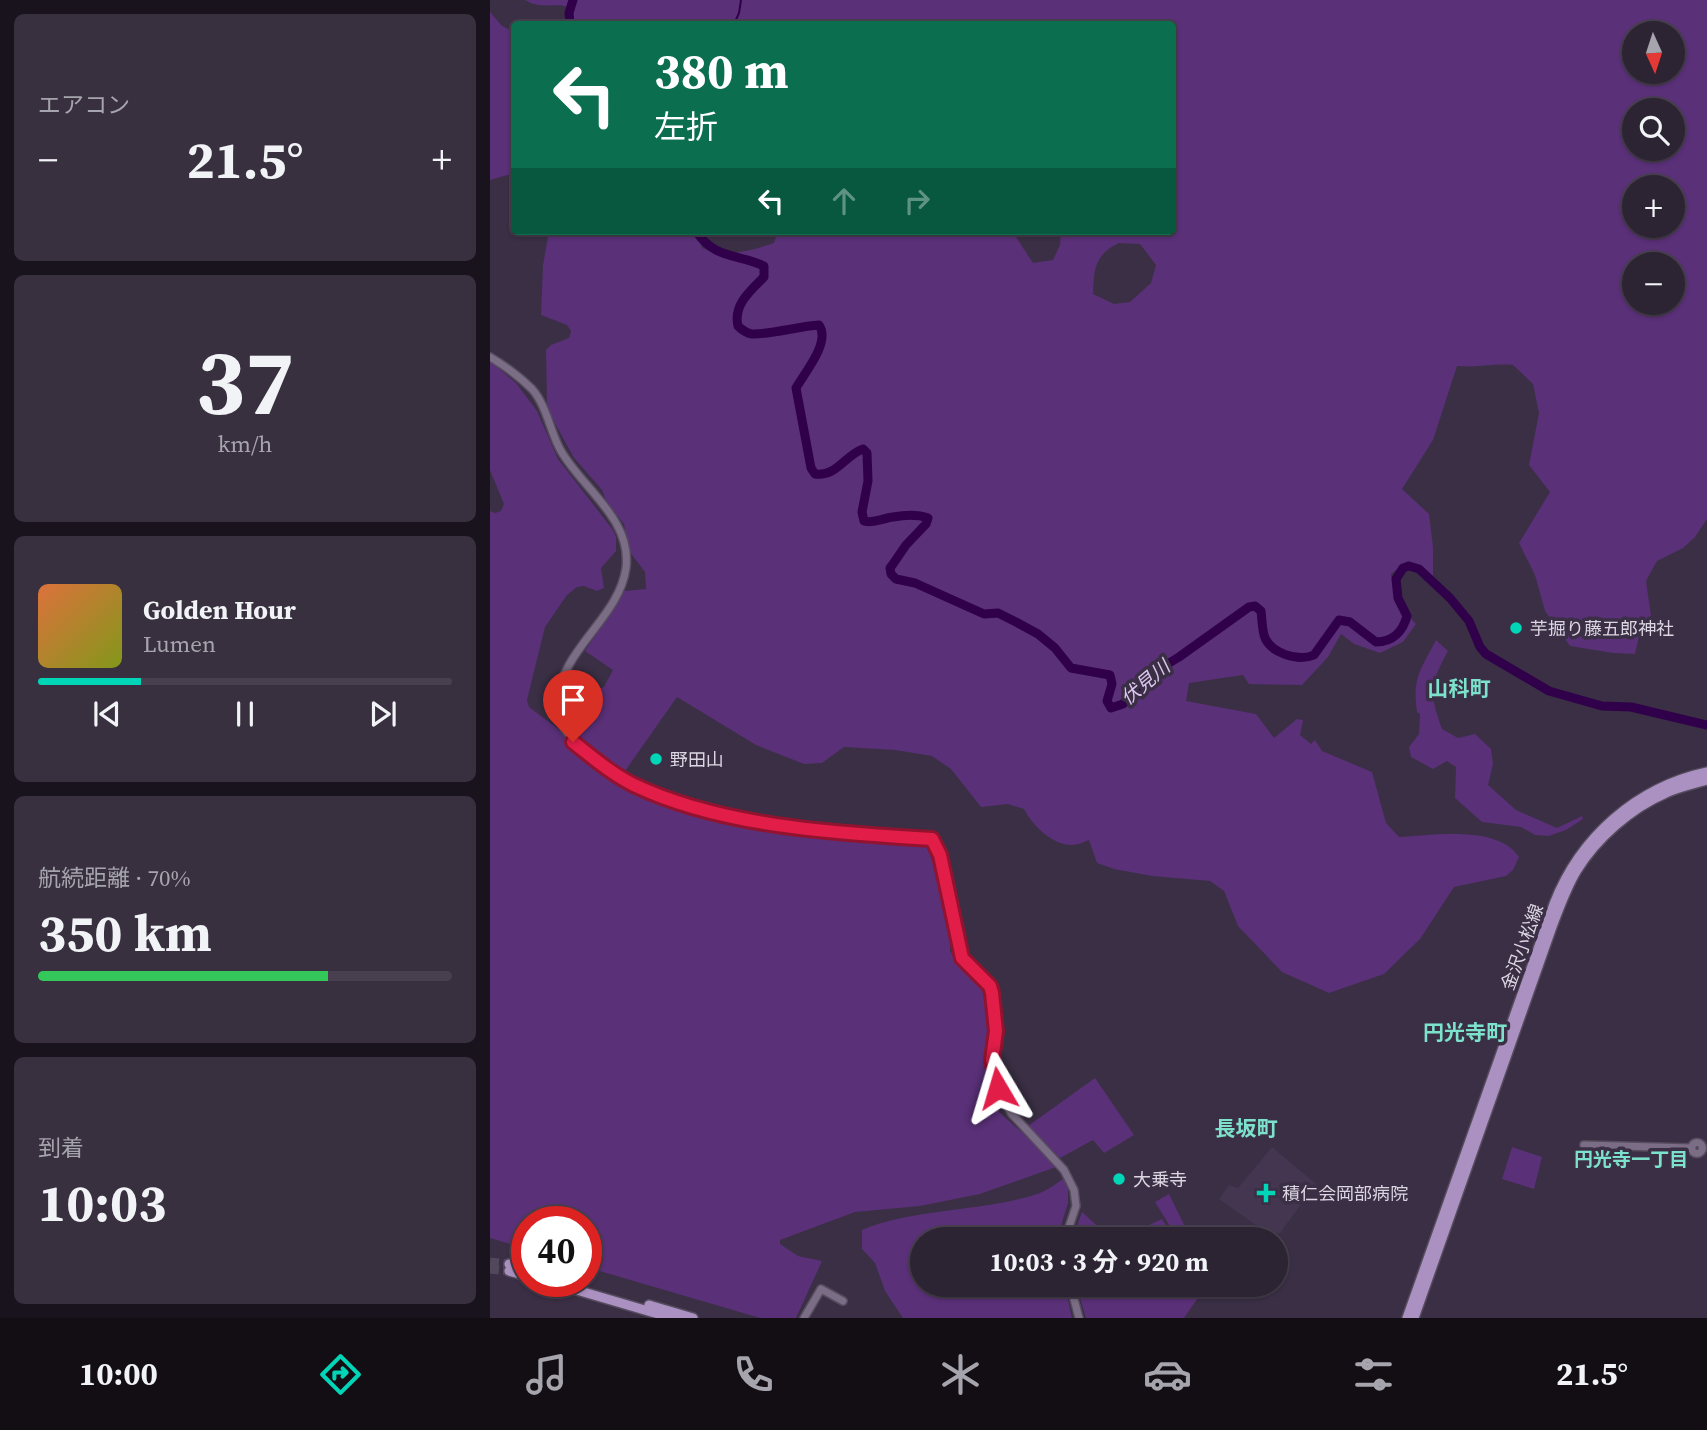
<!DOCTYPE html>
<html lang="ja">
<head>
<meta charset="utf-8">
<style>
  :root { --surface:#2c2333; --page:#382f3f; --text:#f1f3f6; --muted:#a6a4ac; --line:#48404e; --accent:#00d5b7 }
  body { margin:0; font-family:"Source Serif 4","Noto Sans JP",serif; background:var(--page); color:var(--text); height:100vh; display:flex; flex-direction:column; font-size:26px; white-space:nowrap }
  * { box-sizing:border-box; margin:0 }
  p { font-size:23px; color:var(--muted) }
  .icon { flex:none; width:38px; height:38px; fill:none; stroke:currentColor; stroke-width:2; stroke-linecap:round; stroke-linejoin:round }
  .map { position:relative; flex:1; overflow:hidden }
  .drawer { display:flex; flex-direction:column; gap:14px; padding:14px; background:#18131c; width:490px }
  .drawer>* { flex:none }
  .hud { position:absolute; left:21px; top:21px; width:665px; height:214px; border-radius:7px; box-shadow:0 2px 5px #0004,0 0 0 2px var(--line); background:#0b6e4f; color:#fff; overflow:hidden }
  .needle { width:46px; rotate:177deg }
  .tools { position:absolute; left:1132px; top:21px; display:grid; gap:14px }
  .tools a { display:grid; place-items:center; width:63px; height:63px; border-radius:50%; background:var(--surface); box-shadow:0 2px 5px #0004,0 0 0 2px var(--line); font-size:35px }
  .speed { position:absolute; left:21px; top:1206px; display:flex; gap:14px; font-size:35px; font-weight:700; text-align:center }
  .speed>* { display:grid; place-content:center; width:91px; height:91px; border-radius:50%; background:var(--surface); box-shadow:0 2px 5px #0004,0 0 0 2px var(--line); line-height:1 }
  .speed .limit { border:10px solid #d22; background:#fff; color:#111 }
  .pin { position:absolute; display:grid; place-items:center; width:60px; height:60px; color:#fff; margin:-72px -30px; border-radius:50% 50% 50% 0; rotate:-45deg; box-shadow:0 0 7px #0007 }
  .pin .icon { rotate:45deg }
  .me { position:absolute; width:77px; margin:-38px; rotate:353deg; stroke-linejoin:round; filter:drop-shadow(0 0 5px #0008) }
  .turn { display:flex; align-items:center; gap:24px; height:147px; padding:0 28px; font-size:32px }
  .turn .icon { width:91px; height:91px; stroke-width:2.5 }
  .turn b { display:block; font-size:49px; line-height:60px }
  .lanes { display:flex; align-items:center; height:66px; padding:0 28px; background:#0003; justify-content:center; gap:35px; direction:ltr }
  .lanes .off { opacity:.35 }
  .big { font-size:52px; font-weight:700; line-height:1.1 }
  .drawer .tile { flex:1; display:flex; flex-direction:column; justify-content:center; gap:10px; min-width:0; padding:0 24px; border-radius:10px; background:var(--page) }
  .drawer .dial { align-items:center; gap:0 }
  .dial b { font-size:91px; line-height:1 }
  .song { display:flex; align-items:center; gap:21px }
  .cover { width:84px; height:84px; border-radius:10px; background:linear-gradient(135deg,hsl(20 70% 55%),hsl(70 70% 35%)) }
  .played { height:7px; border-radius:4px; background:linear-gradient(90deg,var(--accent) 25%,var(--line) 25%) }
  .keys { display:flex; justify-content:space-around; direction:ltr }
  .heat { display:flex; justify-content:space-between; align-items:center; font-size:38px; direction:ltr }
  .charge { height:10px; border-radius:5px; background:linear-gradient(90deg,#34c759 70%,var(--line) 0) }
  .trip { position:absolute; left:420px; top:1227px; width:378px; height:70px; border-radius:35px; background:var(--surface); box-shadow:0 2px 5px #0004,0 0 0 2px var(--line); font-weight:700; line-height:70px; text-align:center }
  .menu { display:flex; height:112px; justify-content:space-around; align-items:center; background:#120e14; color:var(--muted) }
  .menu .icon { width:49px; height:49px }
  .menu .current { color:var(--accent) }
  .menu b { font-size:32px; color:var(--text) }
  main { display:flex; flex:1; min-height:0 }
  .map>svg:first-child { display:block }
  .built { fill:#443551 }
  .green { fill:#5a3078; fill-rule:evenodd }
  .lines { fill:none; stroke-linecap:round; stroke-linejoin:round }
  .stream { stroke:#31004a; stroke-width:2 }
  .river { stroke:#31004a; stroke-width:9 }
  .major-tunnel { stroke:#52485c; stroke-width:9; stroke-dasharray:9 4.5; stroke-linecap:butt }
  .minor-casing { stroke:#564c5e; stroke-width:10 }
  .major-casing { stroke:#564c5e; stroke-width:12 }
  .minor { stroke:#7a6d85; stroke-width:7 }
  .major { stroke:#ab91c1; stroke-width:9 }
  .route-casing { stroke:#92132f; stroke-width:18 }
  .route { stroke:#e11d48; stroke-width:12 }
  .poi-dot { fill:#00d5b7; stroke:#3a2f44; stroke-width:2.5 }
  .labels { text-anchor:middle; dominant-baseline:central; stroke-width:7; stroke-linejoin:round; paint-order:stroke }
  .poi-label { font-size:18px; fill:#dcd5e2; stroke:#3a2f44; text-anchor:start }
  .street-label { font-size:18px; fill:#dcd5e2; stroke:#3a2f44 }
  .water-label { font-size:19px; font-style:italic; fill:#ddc7f0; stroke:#3a2f44 }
  .neighbourhood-label { font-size:19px; font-weight:bold; fill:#7de2cc; stroke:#3a2f44 }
  .quarter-label { font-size:21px; font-weight:bold; fill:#7de2cc; stroke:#3a2f44 }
</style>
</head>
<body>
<main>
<section class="drawer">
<div class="tile"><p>エアコン</p>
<div class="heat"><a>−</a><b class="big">21.5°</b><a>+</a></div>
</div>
<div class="tile dial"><b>37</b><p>km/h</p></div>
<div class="tile">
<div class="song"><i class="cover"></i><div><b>Golden Hour</b><p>Lumen</p></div></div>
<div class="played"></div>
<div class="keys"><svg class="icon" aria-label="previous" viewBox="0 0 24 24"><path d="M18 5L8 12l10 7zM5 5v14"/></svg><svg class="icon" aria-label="pause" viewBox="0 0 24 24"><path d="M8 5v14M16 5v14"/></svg><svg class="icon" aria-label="next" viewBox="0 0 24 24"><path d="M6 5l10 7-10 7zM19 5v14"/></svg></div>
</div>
<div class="tile"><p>航続距離 · 70%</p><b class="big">350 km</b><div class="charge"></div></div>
<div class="tile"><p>到着</p><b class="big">10:03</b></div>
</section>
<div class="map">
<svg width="1217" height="1318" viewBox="0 0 1217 1318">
  <rect width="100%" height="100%" fill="#3a2f44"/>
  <polygon class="built" points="782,1147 826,1184 790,1233 780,1235 729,1199 739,1185 748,1188"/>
  <g class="green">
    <path d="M35,0H1217V519L1205,537L1193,548L1167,561L1156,581L1161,616L1150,632L1145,654L1123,653L1080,646L1055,611L1045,575L1029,543L1060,492L1039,465L1049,413L1043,384L1023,365C1004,363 986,368 967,366L943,440L912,489L939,514L943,547V576L918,561L901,574L905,603L926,624L913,642L890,653L864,644L851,634L838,657L812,685L759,684L753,675L699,683L696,701L766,714L784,738L807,719L813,720L810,735L821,744L825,740L832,751L882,772L896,823L909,837C942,835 1009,825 1029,857L1023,870L1016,876L964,887L930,939L894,974L839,993L792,972L748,926L734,891L720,881L662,876L624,869L607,863L599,840C594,842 588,845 582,845C562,845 543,826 534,809L518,804L491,807L461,769L442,756L405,750L354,747L332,763L314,764L266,745L187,697L133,774L80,732L71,687L93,695L114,687L123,670L95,651L134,591L156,589L155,572L139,551L134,524L117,503L112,490L84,458L61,416L57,403L56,350L61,345L79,338L81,331L77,325L51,315L53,265L59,231H207L212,248C236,258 260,251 284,243L288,231H522L543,263L563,260L570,245L571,231H682V24H62L74,20L79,7C63,2 51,10 35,0ZM1144,33H1183V72H1144ZM1144,110H1183V149H1144ZM1144,187H1183V226H1144ZM629,243L650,244L666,265L661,283L640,302L624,304L603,294C604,270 604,255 629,243ZM1144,264H1183V303H1144Z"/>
    <polygon points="0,12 12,26 24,32 24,173 0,180"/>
    <polygon points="0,361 26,383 47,411 68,459 123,530 126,537 126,551 111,568 114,588 107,591 94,586 87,587 77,595 55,627 37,700 39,707 67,728 115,777 223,821 437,847 460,909 460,951 498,993 509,1112 569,1166 490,1194 430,1206 365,1212 290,1240 290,1244 308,1256 332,1261 306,1318 270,1318 96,1267 96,1222 37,1222 37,1249 0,1238 0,511 5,513 11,511 14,504 0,470"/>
    <path d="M946,640L958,651C939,686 939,692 952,729L968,738L985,734L1001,749L1003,764L998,785L1026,810L1067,828L1092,816L1093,819L1076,830L1058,836L1045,835L1031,827L992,822L965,798L966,767L957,761L943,769L921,757L919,747L929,734L930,714L927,712C922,678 931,669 946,640Z"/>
    <polygon points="605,1078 644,1135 614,1153 603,1140 570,1158 538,1126"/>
    <polygon points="1022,1147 1052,1157 1044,1189 1012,1179"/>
    <path d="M578,1176V1203L567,1239H432V1284L575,1285L582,1318H413L395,1291L385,1263L372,1249V1230C424,1208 495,1212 550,1193C560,1189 569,1181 578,1176Z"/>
    <polygon points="679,1194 699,1235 698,1239 688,1239 665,1202"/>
    <polygon points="592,1212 614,1232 631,1238 672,1219 684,1239 582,1239"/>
    <polygon points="711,1285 714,1289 694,1318 596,1318 586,1285"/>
  </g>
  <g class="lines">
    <polyline class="stream" points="244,24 249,13 251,0"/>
    <g class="river">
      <polyline points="80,24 79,13 83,0"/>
      <path d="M206,231C225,260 247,253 274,266V277C260,291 243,305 248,326C252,330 256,333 262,334C278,335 310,326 329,325C341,342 315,372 306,388L321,468L325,474C347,477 355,455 373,449L377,453L378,481L372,512L374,521C384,524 393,518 403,517C414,515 427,514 438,518L436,524L416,545L403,564L400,568L401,574L406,579L425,583L494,614L508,613L526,622L548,634L565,648L581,668L620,675L622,684L617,701L621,708L633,704L658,676L689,657L759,607L765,606L771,611C772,619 772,627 774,635C779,653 808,662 824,655L849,620L860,622L886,642C903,642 913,631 917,616L908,598L906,579L913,568L919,566L929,569L960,598L979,621L990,647L996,654L1059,691L1112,706L1141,707L1217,725"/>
    </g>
    <g class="major-tunnel">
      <polyline points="0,1262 19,1264"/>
      <polyline points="0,1269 19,1271"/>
    </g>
    <g class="minor-casing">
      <g id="minor">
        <path d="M0,357C15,366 30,377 42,389C57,406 60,432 71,451C93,489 142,519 136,568C129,619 69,650 68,703C67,731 87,745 108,760C119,768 130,778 143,784C191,809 247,819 300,825C316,827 331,831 347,833C379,836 410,837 442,839L450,855L473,958L500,986L502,993L506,1031L502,1060L508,1088L521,1113L574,1170L584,1190L586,1206L575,1239"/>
        <circle cx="1207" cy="1148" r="5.5"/>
        <polyline points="1094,1145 1202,1148"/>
        <polyline points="580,1284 589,1318"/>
        <polyline points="314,1318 331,1289 353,1301"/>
      </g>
    </g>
    <g class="major-casing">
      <g id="major">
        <polyline points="19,1264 37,1268"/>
        <polyline points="19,1271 37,1276"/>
        <polyline points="56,1281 182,1318"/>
        <polyline points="159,1305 203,1318"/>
        <path d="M917,1318L1064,904C1090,837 1147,787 1217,772"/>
        <path d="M924,1318L1063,924C1070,906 1077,886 1087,870C1107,838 1141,808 1176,793C1189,787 1204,784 1217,780"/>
      </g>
    </g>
    <use href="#minor" class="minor"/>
    <use href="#major" class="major"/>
  </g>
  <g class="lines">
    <g class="route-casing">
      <path id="route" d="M83,742C102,757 123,775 144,785C232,827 346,833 442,839L450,855L472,958L500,986L502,993L506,1031L502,1060L508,1088"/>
    </g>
    <use href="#route" class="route"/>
  </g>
  <g class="poi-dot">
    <circle cx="1026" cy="628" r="7"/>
    <circle cx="166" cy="759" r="7"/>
    <circle cx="629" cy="1179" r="7"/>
    <path d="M772.5 1182.5h7v7h7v7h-7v7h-7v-7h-7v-7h7z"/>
  </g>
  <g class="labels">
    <g class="poi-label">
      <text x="1040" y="628">芋掘り藤五郎神社</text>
      <text x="180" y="759">野田山</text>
      <text x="643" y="1179">大乗寺</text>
      <text x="792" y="1193">積仁会岡部病院</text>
    </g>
    <g class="street-label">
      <text transform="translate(1032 947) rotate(-70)">金沢小松線</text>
    </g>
    <g class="water-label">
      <text transform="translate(655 682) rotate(-40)">伏見川</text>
    </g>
    <g class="neighbourhood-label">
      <text x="1141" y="1159">円光寺一丁目</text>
    </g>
    <g class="quarter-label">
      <text x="969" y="688">山科町</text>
      <text x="975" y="1032">円光寺町</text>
      <text x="756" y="1128">長坂町</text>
    </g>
  </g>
</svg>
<div class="tools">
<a><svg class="needle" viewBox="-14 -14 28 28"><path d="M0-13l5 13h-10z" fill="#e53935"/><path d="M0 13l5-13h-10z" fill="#a6a4ac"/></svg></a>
<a><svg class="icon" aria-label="search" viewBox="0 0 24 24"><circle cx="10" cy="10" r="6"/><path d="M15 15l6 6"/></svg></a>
<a>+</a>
<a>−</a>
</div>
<div class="speed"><div class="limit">40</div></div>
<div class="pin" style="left:83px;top:742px;background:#d93025"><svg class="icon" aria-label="arrive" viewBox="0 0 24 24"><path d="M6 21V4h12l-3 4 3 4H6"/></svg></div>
<svg class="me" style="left:508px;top:1088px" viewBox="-20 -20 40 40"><path d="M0-17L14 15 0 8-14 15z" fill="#e11d48" stroke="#fff" stroke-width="4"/></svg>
<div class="trip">10:03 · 3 分 · 920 m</div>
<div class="hud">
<div class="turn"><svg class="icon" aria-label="left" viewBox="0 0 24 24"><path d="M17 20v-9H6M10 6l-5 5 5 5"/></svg><div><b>380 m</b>左折</div></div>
<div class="lanes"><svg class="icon" aria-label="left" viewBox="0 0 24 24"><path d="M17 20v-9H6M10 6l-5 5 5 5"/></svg><svg class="icon off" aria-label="ahead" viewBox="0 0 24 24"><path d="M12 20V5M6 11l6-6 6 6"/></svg><svg class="icon off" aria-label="right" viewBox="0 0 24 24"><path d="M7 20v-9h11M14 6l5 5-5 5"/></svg></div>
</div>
</div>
</main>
<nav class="menu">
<b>10:00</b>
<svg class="icon current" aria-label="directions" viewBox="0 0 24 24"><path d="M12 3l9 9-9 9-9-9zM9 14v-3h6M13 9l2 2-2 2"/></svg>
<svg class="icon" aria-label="music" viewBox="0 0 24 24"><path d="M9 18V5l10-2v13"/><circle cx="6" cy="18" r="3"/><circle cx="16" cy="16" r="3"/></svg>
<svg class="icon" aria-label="phone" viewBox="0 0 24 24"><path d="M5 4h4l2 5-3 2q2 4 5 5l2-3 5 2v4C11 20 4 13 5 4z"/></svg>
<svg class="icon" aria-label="climate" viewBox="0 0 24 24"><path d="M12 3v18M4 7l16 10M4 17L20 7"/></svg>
<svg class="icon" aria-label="car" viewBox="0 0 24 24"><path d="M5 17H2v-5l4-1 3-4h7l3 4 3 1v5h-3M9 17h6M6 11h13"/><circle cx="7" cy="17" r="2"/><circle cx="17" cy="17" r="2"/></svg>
<svg class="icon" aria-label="filters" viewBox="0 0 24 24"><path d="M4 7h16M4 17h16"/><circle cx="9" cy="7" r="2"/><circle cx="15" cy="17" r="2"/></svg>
<b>21.5°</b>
</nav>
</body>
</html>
